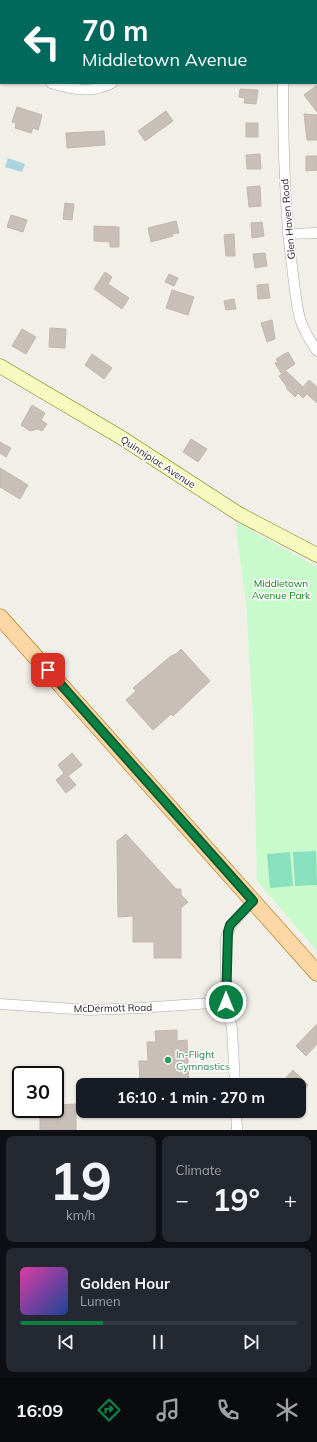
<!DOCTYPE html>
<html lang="en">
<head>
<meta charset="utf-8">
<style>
  :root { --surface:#171b24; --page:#242831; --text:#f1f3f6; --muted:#9ea1a6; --line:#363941; --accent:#0b8043 }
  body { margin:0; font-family:Mulish,sans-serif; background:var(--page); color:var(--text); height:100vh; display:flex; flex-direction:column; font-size:15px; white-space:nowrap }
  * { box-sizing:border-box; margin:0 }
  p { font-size:13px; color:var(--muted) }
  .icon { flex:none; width:22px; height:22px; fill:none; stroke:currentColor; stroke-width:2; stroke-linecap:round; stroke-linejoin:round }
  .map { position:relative; height:1130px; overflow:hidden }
  .side { display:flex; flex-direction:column; gap:6px; padding:6px; background:#0d0f14; flex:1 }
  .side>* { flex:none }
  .hud { position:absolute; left:0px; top:0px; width:317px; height:84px; box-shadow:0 1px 3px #0004; background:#00695c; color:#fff; overflow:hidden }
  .speed { position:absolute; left:12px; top:1066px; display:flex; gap:8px; font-size:20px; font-weight:700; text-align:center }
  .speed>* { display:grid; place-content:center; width:52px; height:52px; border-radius:50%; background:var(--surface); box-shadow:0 1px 3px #0004; line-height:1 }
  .speed .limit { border:2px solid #111; border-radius:6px; background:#fff; color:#111 }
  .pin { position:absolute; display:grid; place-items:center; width:34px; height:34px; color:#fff; margin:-17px; border-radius:8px; box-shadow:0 2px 6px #0006 }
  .me { position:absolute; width:44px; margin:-22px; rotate:0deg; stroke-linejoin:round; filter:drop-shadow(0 0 3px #0008) }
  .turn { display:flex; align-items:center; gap:14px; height:84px; padding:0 16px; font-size:18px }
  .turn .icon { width:52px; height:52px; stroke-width:2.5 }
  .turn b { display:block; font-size:28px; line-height:34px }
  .big { font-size:30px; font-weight:700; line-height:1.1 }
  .side .card { flex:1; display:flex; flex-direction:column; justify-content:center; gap:6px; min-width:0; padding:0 14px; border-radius:8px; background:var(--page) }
  .side .dial { align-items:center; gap:0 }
  .dial b { font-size:52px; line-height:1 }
  .song { display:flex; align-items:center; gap:12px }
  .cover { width:48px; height:48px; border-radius:6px; background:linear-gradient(135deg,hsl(320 70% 55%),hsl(220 70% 35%)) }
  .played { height:4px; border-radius:2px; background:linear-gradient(90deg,var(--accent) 30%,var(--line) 30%) }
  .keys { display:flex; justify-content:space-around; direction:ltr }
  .heat { display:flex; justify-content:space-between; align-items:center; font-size:22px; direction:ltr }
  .side .tiles { flex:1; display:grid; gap:6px; grid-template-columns:1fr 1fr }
  .card:last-child { grid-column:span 2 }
  .trip { position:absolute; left:76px; top:1078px; width:230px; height:40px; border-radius:8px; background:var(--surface); box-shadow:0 1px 3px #0004; font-weight:700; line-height:40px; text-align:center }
  .dock { display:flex; height:64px; justify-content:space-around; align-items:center; background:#090b0e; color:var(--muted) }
  .dock .icon { width:28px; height:28px }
  .dock .current { color:var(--accent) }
  .dock b { font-size:18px; color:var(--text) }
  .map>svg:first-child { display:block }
  .park { fill:#c8facc }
  .pitch { fill:#88e0be }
  .water { fill:#aad3df }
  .building { fill:#c7bfb8; stroke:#c4b6ab }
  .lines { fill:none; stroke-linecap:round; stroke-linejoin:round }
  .minor-casing { stroke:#a9a9a9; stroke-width:11 }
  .secondary-casing { stroke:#707d05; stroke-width:15 }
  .primary-casing { stroke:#a06b00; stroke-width:17 }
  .minor { stroke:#fff; stroke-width:10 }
  .secondary { stroke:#f7fabf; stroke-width:14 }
  .primary { stroke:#fcd6a4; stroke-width:16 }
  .route-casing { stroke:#07532c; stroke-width:10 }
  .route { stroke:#0b8043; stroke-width:7 }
  .leisure-dot { fill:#2e9e5b; stroke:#fff; stroke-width:1.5 }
  .labels { text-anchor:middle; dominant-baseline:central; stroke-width:3; stroke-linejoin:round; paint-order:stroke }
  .street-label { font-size:10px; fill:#222; stroke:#fff }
  .park-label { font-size:10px; fill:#0c8416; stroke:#fff }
  .leisure-label { font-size:10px; fill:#27864d; stroke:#fff; text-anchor:start }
</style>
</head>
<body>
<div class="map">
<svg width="317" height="1130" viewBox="0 0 317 1130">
  <rect width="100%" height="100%" fill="#f2efe9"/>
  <polygon class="park" points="238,523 317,567 317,951 257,881 253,719 246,602 236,530"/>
  <g class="pitch">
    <polygon points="316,851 317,885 295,886 293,852"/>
    <polygon points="290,852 293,886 270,888 267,854"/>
  </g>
  <polygon class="water" points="8,158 25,164 22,172 5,167"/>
  <g class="building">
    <polygon points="317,85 317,112 304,95"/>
    <polygon points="240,89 258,90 256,104 244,103 245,98 239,97"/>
    <polygon points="17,107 42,115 38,130 33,128 31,133 15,128 16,123 12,122"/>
    <polygon points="166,111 173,121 145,141 138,131"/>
    <polygon points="304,114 317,115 317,140 307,140"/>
    <rect x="246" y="123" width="12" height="14"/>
    <polygon points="104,131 105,145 67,148 66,133"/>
    <polygon points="260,154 261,169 247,169 246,155"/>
    <polygon points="306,156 317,156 317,170 306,171"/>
    <polygon points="260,186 261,206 249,207 247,187"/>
    <polygon points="65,203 74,204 72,220 63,219"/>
    <polygon points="11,215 27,220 23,232 7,227"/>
    <polygon points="176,221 179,233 172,234 173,236 151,242 148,228"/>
    <polygon points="262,222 264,236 252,238 251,223"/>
    <polygon points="94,226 119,227 119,247 110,247 110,242 94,241"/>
    <polygon points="234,234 235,256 226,256 224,235"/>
    <polygon points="265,253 267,266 255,268 253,254"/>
    <polygon points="105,272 112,277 108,284 129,298 122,309 94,289"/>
    <polygon points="169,274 178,278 174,286 165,282"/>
    <polygon points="268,284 270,298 258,299 257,285"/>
    <polygon points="172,290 194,297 188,315 166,308"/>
    <polygon points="234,299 236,309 226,310 224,301"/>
    <polygon points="272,320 275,339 267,342 261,323"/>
    <polygon points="50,328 66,329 65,348 49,347"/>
    <polygon points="22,329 36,337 26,354 12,346"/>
    <polygon points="288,352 295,364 281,373 275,363 278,362 276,359"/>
    <polygon points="92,354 112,368 104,379 85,365"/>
    <polygon points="286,371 303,387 309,380 317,387 317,403 307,394 303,398 298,393 295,397 286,388 287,387 279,376"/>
    <polygon points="32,405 45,413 41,420 47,424 42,431 38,429 30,431 21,425"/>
    <polygon points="191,439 207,449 198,462 183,452"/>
    <polygon points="0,442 11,448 6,457 0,453"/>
    <polygon points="0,468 28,485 20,499 0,487"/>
    <polygon points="181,649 210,681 173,716 171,714 153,730 126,700 136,691 133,688 171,656 176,654"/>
    <polygon points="72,753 82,765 68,776 76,785 66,793 56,780 64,773 58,765"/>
    <polygon points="126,834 176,889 181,889 181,895 188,902 181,908 181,958 154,958 154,942 133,942 133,916 118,917 117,841"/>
    <polygon points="317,1024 317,1044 306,1056 296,1046"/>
    <polygon points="177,1030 177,1041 187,1040 189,1085 140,1085 139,1061 148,1061 147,1042 156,1042 155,1031"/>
    <polygon points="293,1070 308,1085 299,1095 299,1085 289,1085 284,1080"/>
    <polygon points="76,1104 76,1130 40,1130 40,1109 55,1109 55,1105"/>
  </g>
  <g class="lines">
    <g class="minor-casing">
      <g id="minor">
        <polyline points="127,0 128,1"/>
        <polyline points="293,1 293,0"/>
        <polyline points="316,63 317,63"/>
        <polyline points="0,67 1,67"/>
        <path d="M51,83C70,89 93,94 112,83"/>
        <path d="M283,83C283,142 284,200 291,259C294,279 295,300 300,319C304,331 310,341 317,351"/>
        <polyline points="288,234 317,233"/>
        <polyline points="0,1004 89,1010 140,1008 226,1002"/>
        <polyline points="235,1085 232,1028 226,1002 226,938 231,925 253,901"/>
        <polyline points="236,1111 237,1130"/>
      </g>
    </g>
    <g class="secondary-casing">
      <polyline id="secondary" points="0,366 122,438 239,514 317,555"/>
    </g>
    <g class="primary-casing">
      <polyline id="primary" points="0,617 317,973"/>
    </g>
    <use href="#minor" class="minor"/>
    <use href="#secondary" class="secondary"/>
    <use href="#primary" class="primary"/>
  </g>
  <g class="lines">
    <g class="route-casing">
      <polyline id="route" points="48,670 253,901 230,925 228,932 226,1002"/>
    </g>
    <use href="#route" class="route"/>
  </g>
  <circle class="leisure-dot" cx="168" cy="1060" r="4"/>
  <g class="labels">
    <g class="street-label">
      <text transform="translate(288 219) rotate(-95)">Glen Haven Road</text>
      <text transform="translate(158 462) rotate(33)">Quinnipiac Avenue</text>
      <text transform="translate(113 1008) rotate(-1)">McDermott Road</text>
    </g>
    <g class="park-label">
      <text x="281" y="583">Middletown<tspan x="281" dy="12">Avenue Park</tspan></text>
    </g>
    <g class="leisure-label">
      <text x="176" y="1054">In-Flight<tspan x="176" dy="12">Gymnastics</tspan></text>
    </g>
  </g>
</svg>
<div class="speed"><div class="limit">30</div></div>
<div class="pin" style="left:48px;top:670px;background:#d93025"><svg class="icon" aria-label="arrive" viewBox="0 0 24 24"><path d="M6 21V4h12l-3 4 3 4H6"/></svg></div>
<svg class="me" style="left:226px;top:1002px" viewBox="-20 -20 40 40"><circle r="17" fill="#0b8043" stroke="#fff" stroke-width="3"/><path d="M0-11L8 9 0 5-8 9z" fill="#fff"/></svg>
<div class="trip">16:10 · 1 min · 270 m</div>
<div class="hud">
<div class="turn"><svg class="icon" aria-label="left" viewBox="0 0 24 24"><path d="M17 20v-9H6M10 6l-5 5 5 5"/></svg><div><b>70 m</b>Middletown Avenue</div></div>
</div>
</div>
<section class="side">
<div class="tiles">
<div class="card dial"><b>19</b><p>km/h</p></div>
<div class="card"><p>Climate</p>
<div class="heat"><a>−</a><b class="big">19°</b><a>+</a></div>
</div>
<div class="card">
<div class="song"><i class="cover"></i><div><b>Golden Hour</b><p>Lumen</p></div></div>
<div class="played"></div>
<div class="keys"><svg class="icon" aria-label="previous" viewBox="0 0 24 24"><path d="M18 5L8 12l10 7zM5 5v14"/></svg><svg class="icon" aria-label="pause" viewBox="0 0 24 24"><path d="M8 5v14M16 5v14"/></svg><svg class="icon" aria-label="next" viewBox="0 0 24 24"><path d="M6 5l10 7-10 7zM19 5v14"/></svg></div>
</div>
</div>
</section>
<nav class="dock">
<b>16:09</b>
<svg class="icon current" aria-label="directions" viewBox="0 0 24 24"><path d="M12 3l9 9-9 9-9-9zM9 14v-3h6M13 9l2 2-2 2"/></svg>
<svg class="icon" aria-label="music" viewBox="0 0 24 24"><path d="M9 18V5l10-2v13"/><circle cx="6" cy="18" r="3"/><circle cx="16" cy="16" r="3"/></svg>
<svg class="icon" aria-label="phone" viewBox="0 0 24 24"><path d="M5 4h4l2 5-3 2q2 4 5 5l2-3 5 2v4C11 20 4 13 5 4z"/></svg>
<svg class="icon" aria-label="climate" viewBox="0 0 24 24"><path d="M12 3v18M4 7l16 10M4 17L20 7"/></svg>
</nav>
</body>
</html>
